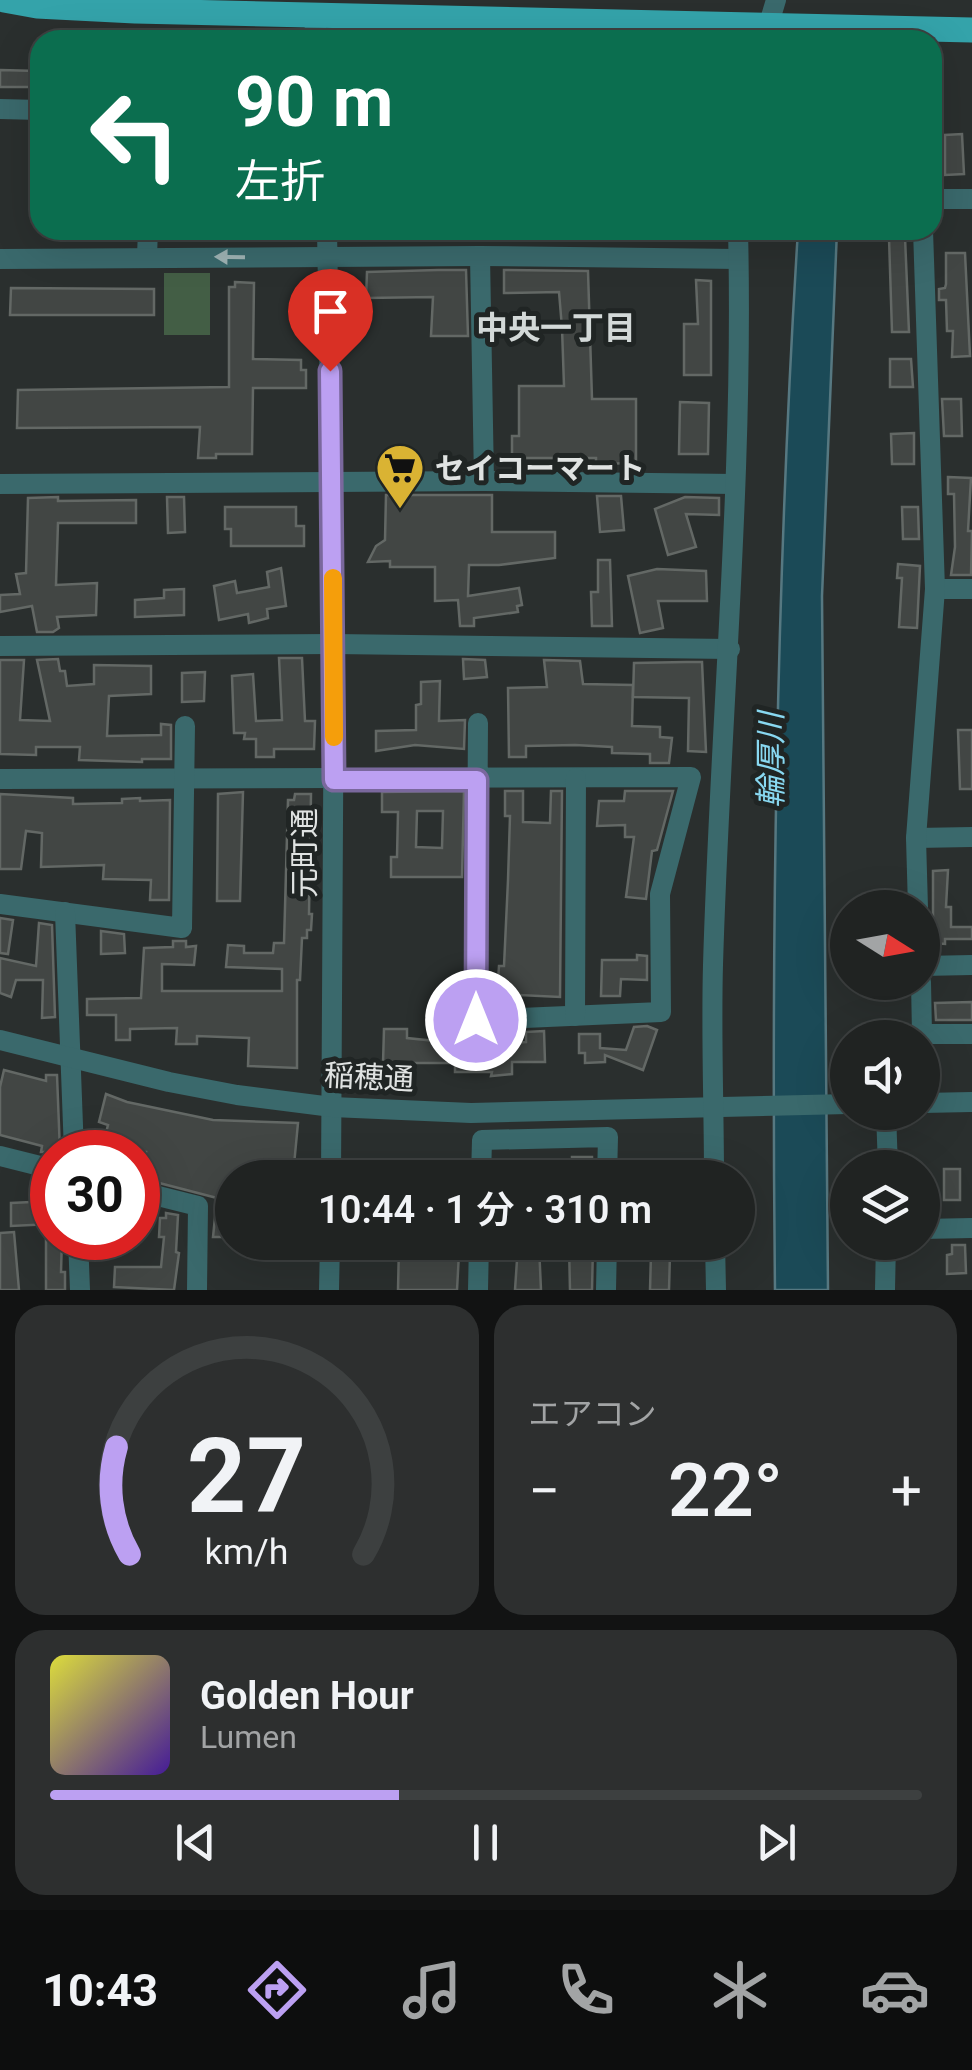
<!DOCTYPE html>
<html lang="ja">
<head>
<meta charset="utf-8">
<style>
  :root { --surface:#202322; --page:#2d2f2f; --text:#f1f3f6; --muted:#a2a4a5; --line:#3d4040; --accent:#bca0f2 }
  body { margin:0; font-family:Roboto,"Noto Sans JP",sans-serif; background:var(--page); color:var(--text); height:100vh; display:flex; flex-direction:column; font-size:38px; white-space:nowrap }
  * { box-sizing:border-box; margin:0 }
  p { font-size:32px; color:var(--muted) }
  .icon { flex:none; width:55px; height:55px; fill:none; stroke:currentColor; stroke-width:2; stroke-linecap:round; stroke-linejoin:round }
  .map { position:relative; height:1290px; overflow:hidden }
  .drawer { display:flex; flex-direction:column; gap:15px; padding:15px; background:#121313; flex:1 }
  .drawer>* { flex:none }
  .banner { position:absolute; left:30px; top:30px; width:912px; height:210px; border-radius:30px; box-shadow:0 10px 40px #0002,0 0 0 2px var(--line); background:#0b6e4f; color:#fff; overflow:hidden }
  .needle { width:65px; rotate:101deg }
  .controls { position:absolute; left:830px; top:890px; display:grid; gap:20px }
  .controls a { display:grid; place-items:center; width:110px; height:110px; border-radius:50%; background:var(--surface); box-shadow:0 10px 40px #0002,0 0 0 2px var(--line); font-size:50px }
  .speed { position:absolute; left:30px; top:1130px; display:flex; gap:20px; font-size:50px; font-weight:700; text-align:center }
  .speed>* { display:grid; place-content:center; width:130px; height:130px; border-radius:50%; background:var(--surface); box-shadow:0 10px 40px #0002,0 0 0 2px var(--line); line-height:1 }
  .speed .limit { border:15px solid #d22; background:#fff; color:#111 }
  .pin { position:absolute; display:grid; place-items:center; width:85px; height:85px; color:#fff; margin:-102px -42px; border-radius:50% 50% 50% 0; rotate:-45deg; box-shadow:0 0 10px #0007 }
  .pin .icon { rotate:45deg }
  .me { position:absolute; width:110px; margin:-55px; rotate:0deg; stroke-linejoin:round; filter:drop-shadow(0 0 8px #0008) }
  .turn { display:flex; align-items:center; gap:35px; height:210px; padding:0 40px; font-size:45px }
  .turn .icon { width:130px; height:130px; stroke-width:2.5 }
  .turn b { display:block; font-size:70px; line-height:85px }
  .big { font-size:75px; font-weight:600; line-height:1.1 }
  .drawer .widget { flex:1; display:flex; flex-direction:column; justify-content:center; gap:15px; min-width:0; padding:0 35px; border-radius:30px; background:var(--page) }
  .drawer .dial { align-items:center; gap:0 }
  .dial svg { height:260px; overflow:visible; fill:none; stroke:var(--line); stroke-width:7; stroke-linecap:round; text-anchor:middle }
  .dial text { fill:var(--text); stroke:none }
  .song { display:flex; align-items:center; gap:30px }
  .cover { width:120px; height:120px; border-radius:15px; background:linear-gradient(135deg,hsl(60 70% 55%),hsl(260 70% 35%)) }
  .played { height:10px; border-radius:5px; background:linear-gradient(90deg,var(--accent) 40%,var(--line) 40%) }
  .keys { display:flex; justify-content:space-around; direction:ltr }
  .heat { display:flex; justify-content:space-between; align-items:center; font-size:55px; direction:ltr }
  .drawer .tiles { flex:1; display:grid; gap:15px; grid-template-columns:1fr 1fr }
  .widget:last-child { grid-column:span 2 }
  .trip { position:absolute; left:215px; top:1160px; width:540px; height:100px; border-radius:50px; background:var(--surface); box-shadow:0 10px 40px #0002,0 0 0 2px var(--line); font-weight:600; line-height:100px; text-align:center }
  .tabs { display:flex; height:160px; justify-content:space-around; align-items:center; background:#0d0e0e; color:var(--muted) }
  .tabs .icon { width:70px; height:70px }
  .tabs .selected { color:var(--accent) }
  .tabs b { font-size:45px; color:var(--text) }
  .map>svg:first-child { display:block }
  .green { fill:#435e45 }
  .water { fill:#1b4a57; stroke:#567881; stroke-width:2.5 }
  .building { fill:#424644; stroke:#636865; stroke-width:2.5; fill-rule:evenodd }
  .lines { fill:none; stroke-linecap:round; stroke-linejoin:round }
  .minor { stroke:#3a696c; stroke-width:20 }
  .major { stroke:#34a3aa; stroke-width:25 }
  .oneway { fill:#9eb2b3 }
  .route-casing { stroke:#7a689d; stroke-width:25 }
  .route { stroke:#bca0f2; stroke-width:18 }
  .slow { stroke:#f59e0b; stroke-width:18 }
  .labels { text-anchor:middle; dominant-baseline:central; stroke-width:10; stroke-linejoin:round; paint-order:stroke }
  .poi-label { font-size:30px; font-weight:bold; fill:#e0e3e2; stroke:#202524; text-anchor:start }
  .street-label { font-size:30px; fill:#e0e3e2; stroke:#202524 }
  .neighbourhood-label { font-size:32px; font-weight:bold; fill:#d3d9d8; stroke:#202524 }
  .water-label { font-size:32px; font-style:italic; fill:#88d8f1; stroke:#202524 }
</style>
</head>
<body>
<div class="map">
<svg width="972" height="1290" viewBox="0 0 972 1290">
  <rect width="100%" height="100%" fill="#2a2f2e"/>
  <rect class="green" x="164" y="273" width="46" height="62"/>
  <path class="water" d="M798,230H837L822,596L828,1290H775C771,937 776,582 798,230Z"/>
  <g class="building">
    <polygon points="0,70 38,71 38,87 0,87"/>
    <polygon points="962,134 964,174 945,175 945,135"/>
    <polygon points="905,237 909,332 892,332 889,238"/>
    <polygon points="946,253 965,253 970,356 952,357 953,331 947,331 946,300 939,300 939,289 945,288 946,284"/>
    <polygon points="438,270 466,270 468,336 431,336 433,297 366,298 367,272"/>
    <polygon points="504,270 588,271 592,399 636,399 636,463 596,464 596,458 512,458 512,436 519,436 519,386 564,386 562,328 559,292 504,293"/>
    <polygon points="696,280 711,281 711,375 684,375 684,324 698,324"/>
    <polygon points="235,282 254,283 253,359 301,360 301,370 306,370 306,388 253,388 252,454 216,454 216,458 198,458 200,427 17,428 18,390 229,387 229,287 235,287"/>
    <polygon points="11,288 154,289 154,315 10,315"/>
    <polygon points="890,359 911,359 913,387 890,387"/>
    <polygon points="942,399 961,399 962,436 944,436"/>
    <polygon points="680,402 709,403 708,454 679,454"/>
    <polygon points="914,433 914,464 892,464 891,434"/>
    <polygon points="948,477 971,478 968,531 972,531 971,575 951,575 955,547 954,494 948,494"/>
    <polygon points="386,495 492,495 492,532 555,532 555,558 499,565 469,565 468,596 519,588 522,605 517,606 518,612 474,618 474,626 460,626 458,600 435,601 435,567 390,567 390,561 368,562 376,546 385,540"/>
    <polygon points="597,496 621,496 624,530 600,532"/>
    <polygon points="58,497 58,501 136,500 136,523 58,523 56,585 97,583 96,615 57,617 59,628 53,632 37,632 32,606 0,612 0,595 20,594 16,574 26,573 28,498"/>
    <polygon points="167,497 184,497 185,532 168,533"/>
    <polygon points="685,497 719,498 719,515 686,514 696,547 668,555 655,509"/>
    <polygon points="225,507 296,507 296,526 304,526 304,546 231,546 231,529 225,529"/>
    <polygon points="902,507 918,507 919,539 903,539"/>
    <polygon points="598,560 610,560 612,626 592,626 591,592 598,592"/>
    <polygon points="898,564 920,566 917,628 899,627 902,578 897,578"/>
    <polygon points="281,568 286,606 267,609 268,618 249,623 248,614 219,620 214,586 235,581 237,593 269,587 267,572"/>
    <polygon points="657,569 706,571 707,601 658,601 663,628 640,633 628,576"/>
    <polygon points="184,589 184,615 135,617 135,600 164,598 164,590"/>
    <polygon points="279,658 302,658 305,721 315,721 314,749 274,749 274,757 256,757 256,739 244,739 245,733 234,733 232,676 253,674 256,721 282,720"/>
    <polygon points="58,659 60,671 65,671 67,686 94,684 94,665 151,666 151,694 109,696 107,736 161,735 161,724 171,725 171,759 142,759 142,762 79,760 80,747 36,747 36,755 0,754 0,660 24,660 20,720 50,721 37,660"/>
    <polygon points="463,659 485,660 487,677 464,679"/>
    <polygon points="544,660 580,661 583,684 633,685 632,726 660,727 660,737 672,738 669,763 650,763 650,754 612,753 612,747 575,745 526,746 526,757 509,757 508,688 547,687"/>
    <polygon points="686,662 702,662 706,752 688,751 689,698 633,697 634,663"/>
    <polygon points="205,672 204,701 182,702 182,673"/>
    <polygon points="440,681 439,721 465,720 464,749 415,745 376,751 376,731 416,730 416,705 421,704 421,682"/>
    <polygon points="958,730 972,730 972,789 960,789"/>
    <path d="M464,791L462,877H391V857H397L398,812H382V792ZM417,811H443L442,848L416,847Z"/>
    <polygon points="505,791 523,791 523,822 550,823 551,791 562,791 560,997 497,994 499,966 504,966 508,880 510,816 505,816"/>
    <polygon points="625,791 673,791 657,850 652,851 646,899 626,897 634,837 625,837 625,825 597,826 599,801 624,801"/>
    <polygon points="243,792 240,901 217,901 218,794"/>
    <polygon points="0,794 73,798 73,804 122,803 122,799 140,798 140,801 170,800 169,900 150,900 151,880 103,879 104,865 41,867 42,833 26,831 21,869 0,869"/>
    <polygon points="295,794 311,794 309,914 312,914 311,930 307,930 307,938 302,938 300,980 297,980 297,1068 248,1066 249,1038 197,1036 197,1044 176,1044 177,1028 130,1029 130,1040 116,1040 116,1015 87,1015 87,999 141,998 144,948 173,947 173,941 186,941 186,947 196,946 194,965 162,964 162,991 282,991 282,969 226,967 228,945 244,946 244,953 273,953 274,943 284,943 288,800 294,800"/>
    <polygon points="948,870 946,907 951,907 951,927 972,927 972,939 945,939 945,944 933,943 933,871"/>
    <polygon points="0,918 13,920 8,954 0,953"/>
    <polygon points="39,923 52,925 55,1017 42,1018 43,980 16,980 11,997 0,993 0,958 36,966"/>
    <polygon points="101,931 124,934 125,953 101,954"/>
    <polygon points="637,955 647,956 647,980 621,979 620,996 601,996 602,960 637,960"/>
    <rect x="442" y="987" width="20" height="18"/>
    <polygon points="972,1002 972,1020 936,1020 935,1003"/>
    <polygon points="647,1026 657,1030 643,1070 605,1055 605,1062 585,1063 585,1053 579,1053 579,1034 600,1034 600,1048 626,1050 634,1027"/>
    <polygon points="384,1029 407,1029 407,1038 475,1045 526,1042 526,1032 544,1031 545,1062 512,1062 512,1074 491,1076 492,1072 455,1072 455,1063 383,1063"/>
    <polygon points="4,1070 46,1081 46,1075 57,1075 60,1152 41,1152 42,1146 0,1135 0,1087"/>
    <polygon points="106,1094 127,1102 213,1120 298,1123 294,1165 267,1164 270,1178 232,1178 232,1237 213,1237 217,1198 140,1178 146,1152 101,1152 108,1125 99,1122"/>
    <polygon points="572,1157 592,1157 593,1178 572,1178"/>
    <rect x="944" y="1169" width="16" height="31"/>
    <polygon points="52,1201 52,1224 11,1226 11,1203"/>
    <polygon points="166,1213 178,1215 176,1252 179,1253 174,1290 114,1287 115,1267 161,1267 164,1237 159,1237 160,1218 166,1218"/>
    <polygon points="14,1232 19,1290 0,1290 0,1233"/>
    <polygon points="46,1238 62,1238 61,1272 65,1272 65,1290 46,1290"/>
    <polygon points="399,1245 419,1248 419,1252 459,1253 457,1290 398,1290"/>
    <polygon points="518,1245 539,1245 541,1290 515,1290"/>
    <polygon points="569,1245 593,1246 592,1290 570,1290"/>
    <polygon points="952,1245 965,1245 966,1273 947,1274 947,1255 952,1254"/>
    <polygon points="651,1254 670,1254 669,1290 650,1290"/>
  </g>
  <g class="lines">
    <g class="minor">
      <polyline points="310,13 320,40"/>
      <polyline points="764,40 776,0"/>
      <polyline points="0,109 40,110"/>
      <polyline points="932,199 972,199"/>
      <polyline points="327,230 334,644 331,1178"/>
      <polyline points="147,256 148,230"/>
      <polyline points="480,256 484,481"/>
      <polyline points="0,259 480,256 738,259"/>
      <polyline points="0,484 484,481 735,484"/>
      <polyline points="935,589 972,589"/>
      <polyline points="0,646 334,644 730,649"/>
      <polyline points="0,779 691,777 660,894 661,1012 476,1020 478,723"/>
      <polyline points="916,838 972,837"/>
      <polyline points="0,904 182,928 185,726"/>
      <polyline points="918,908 916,838 935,589 923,230"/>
      <polyline points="65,912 74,1152"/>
      <polyline points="922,966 972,965"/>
      <polyline points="921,982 922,1034 972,1034"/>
      <polyline points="575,1016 576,778"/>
      <polyline points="0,1040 169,1082 237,1095 332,1107 471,1113 848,1104"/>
      <polyline points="922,1103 972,1102"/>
      <polyline points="886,1112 888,1168"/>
      <polyline points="0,1156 52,1169"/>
      <polyline points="481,1178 482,1140 608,1137 607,1178"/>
      <path d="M714,1178C714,1107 711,1036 713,965C720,720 744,476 738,230"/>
      <polyline points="138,1191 198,1206 197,1290"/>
      <polyline points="922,1229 972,1228"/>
      <polyline points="78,1238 80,1290"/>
      <polyline points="715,1242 716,1290"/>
      <polyline points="329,1290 330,1242"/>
      <polyline points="478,1290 479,1242"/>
      <polyline points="606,1290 607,1242"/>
      <polyline points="885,1290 886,1242"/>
    </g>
    <polyline class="major" points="4,0 37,6 135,11 972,30"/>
  </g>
  <defs><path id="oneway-solid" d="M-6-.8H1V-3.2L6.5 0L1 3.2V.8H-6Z" transform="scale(2.5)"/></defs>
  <use class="oneway" href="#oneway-solid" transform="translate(230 257) rotate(-179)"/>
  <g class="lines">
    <g class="route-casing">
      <polyline id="route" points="330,371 334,780 477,780 476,1020"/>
    </g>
    <use href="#route" class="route"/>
    <polyline class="slow" points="333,578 334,737"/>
  </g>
  <defs>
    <g id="supermarket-pin" transform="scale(2.5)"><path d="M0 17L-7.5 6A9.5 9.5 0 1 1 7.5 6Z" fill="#dab333" stroke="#202524"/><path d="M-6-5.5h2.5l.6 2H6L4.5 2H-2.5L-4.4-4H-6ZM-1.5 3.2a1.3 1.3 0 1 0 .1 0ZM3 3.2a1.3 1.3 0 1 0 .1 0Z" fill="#111"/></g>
  </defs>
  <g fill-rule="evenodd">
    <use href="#supermarket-pin" x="400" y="468"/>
  </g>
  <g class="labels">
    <g class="poi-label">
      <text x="435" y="468">セイコーマート</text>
    </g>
    <g class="street-label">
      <text transform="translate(304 853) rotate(-90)">元町通</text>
      <text transform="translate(369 1077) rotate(3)">稲穂通</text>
    </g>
    <g class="neighbourhood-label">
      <text x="556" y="328">中央一丁目</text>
    </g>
    <g class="water-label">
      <text transform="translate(771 760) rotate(-90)">輪厚川</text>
    </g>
  </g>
</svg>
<div class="controls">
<a><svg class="needle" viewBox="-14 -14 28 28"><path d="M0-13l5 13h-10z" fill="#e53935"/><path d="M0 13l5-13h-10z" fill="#a2a4a5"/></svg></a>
<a><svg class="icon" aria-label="sound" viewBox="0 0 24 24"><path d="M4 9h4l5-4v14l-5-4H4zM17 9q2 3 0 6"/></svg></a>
<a><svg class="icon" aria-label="layers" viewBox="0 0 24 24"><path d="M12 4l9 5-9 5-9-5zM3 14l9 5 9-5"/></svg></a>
</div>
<div class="speed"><div class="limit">30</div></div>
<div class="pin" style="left:330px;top:371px;background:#d93025"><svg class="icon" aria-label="arrive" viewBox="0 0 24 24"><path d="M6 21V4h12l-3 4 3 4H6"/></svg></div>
<svg class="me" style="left:476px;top:1020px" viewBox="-20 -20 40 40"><circle r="17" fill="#bca0f2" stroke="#fff" stroke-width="3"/><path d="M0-11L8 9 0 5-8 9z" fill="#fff"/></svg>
<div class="trip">10:44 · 1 分 · 310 m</div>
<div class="banner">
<div class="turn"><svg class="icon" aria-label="left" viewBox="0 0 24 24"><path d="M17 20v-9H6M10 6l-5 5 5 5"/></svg><div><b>90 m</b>左折</div></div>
</div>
</div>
<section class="drawer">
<div class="tiles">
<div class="widget dial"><svg viewBox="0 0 100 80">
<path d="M14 69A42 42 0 1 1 86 69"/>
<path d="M14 69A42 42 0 0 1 10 36" stroke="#bca0f2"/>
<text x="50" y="56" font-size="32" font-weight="700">27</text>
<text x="50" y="72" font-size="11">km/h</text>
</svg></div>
<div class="widget"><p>エアコン</p>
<div class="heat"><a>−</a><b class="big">22°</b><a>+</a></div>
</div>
<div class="widget">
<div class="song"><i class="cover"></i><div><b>Golden Hour</b><p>Lumen</p></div></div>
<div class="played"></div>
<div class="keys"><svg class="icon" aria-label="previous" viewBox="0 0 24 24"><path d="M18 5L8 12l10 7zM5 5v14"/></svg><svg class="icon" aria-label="pause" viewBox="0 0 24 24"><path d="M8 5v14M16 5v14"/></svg><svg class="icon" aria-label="next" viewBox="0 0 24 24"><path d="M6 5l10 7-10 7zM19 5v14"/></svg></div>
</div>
</div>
</section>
<nav class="tabs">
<b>10:43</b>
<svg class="icon selected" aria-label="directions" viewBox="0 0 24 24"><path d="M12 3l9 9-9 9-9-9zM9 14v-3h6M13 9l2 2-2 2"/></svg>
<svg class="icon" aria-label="music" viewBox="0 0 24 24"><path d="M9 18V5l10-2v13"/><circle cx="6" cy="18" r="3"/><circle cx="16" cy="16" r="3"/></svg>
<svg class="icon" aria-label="phone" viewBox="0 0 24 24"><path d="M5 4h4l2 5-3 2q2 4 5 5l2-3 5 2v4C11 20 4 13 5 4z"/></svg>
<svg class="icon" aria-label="climate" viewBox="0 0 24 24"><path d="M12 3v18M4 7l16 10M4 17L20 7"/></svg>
<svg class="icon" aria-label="car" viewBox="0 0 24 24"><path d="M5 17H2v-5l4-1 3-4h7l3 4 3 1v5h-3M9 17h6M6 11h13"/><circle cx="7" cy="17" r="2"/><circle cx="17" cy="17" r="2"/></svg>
</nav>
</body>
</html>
